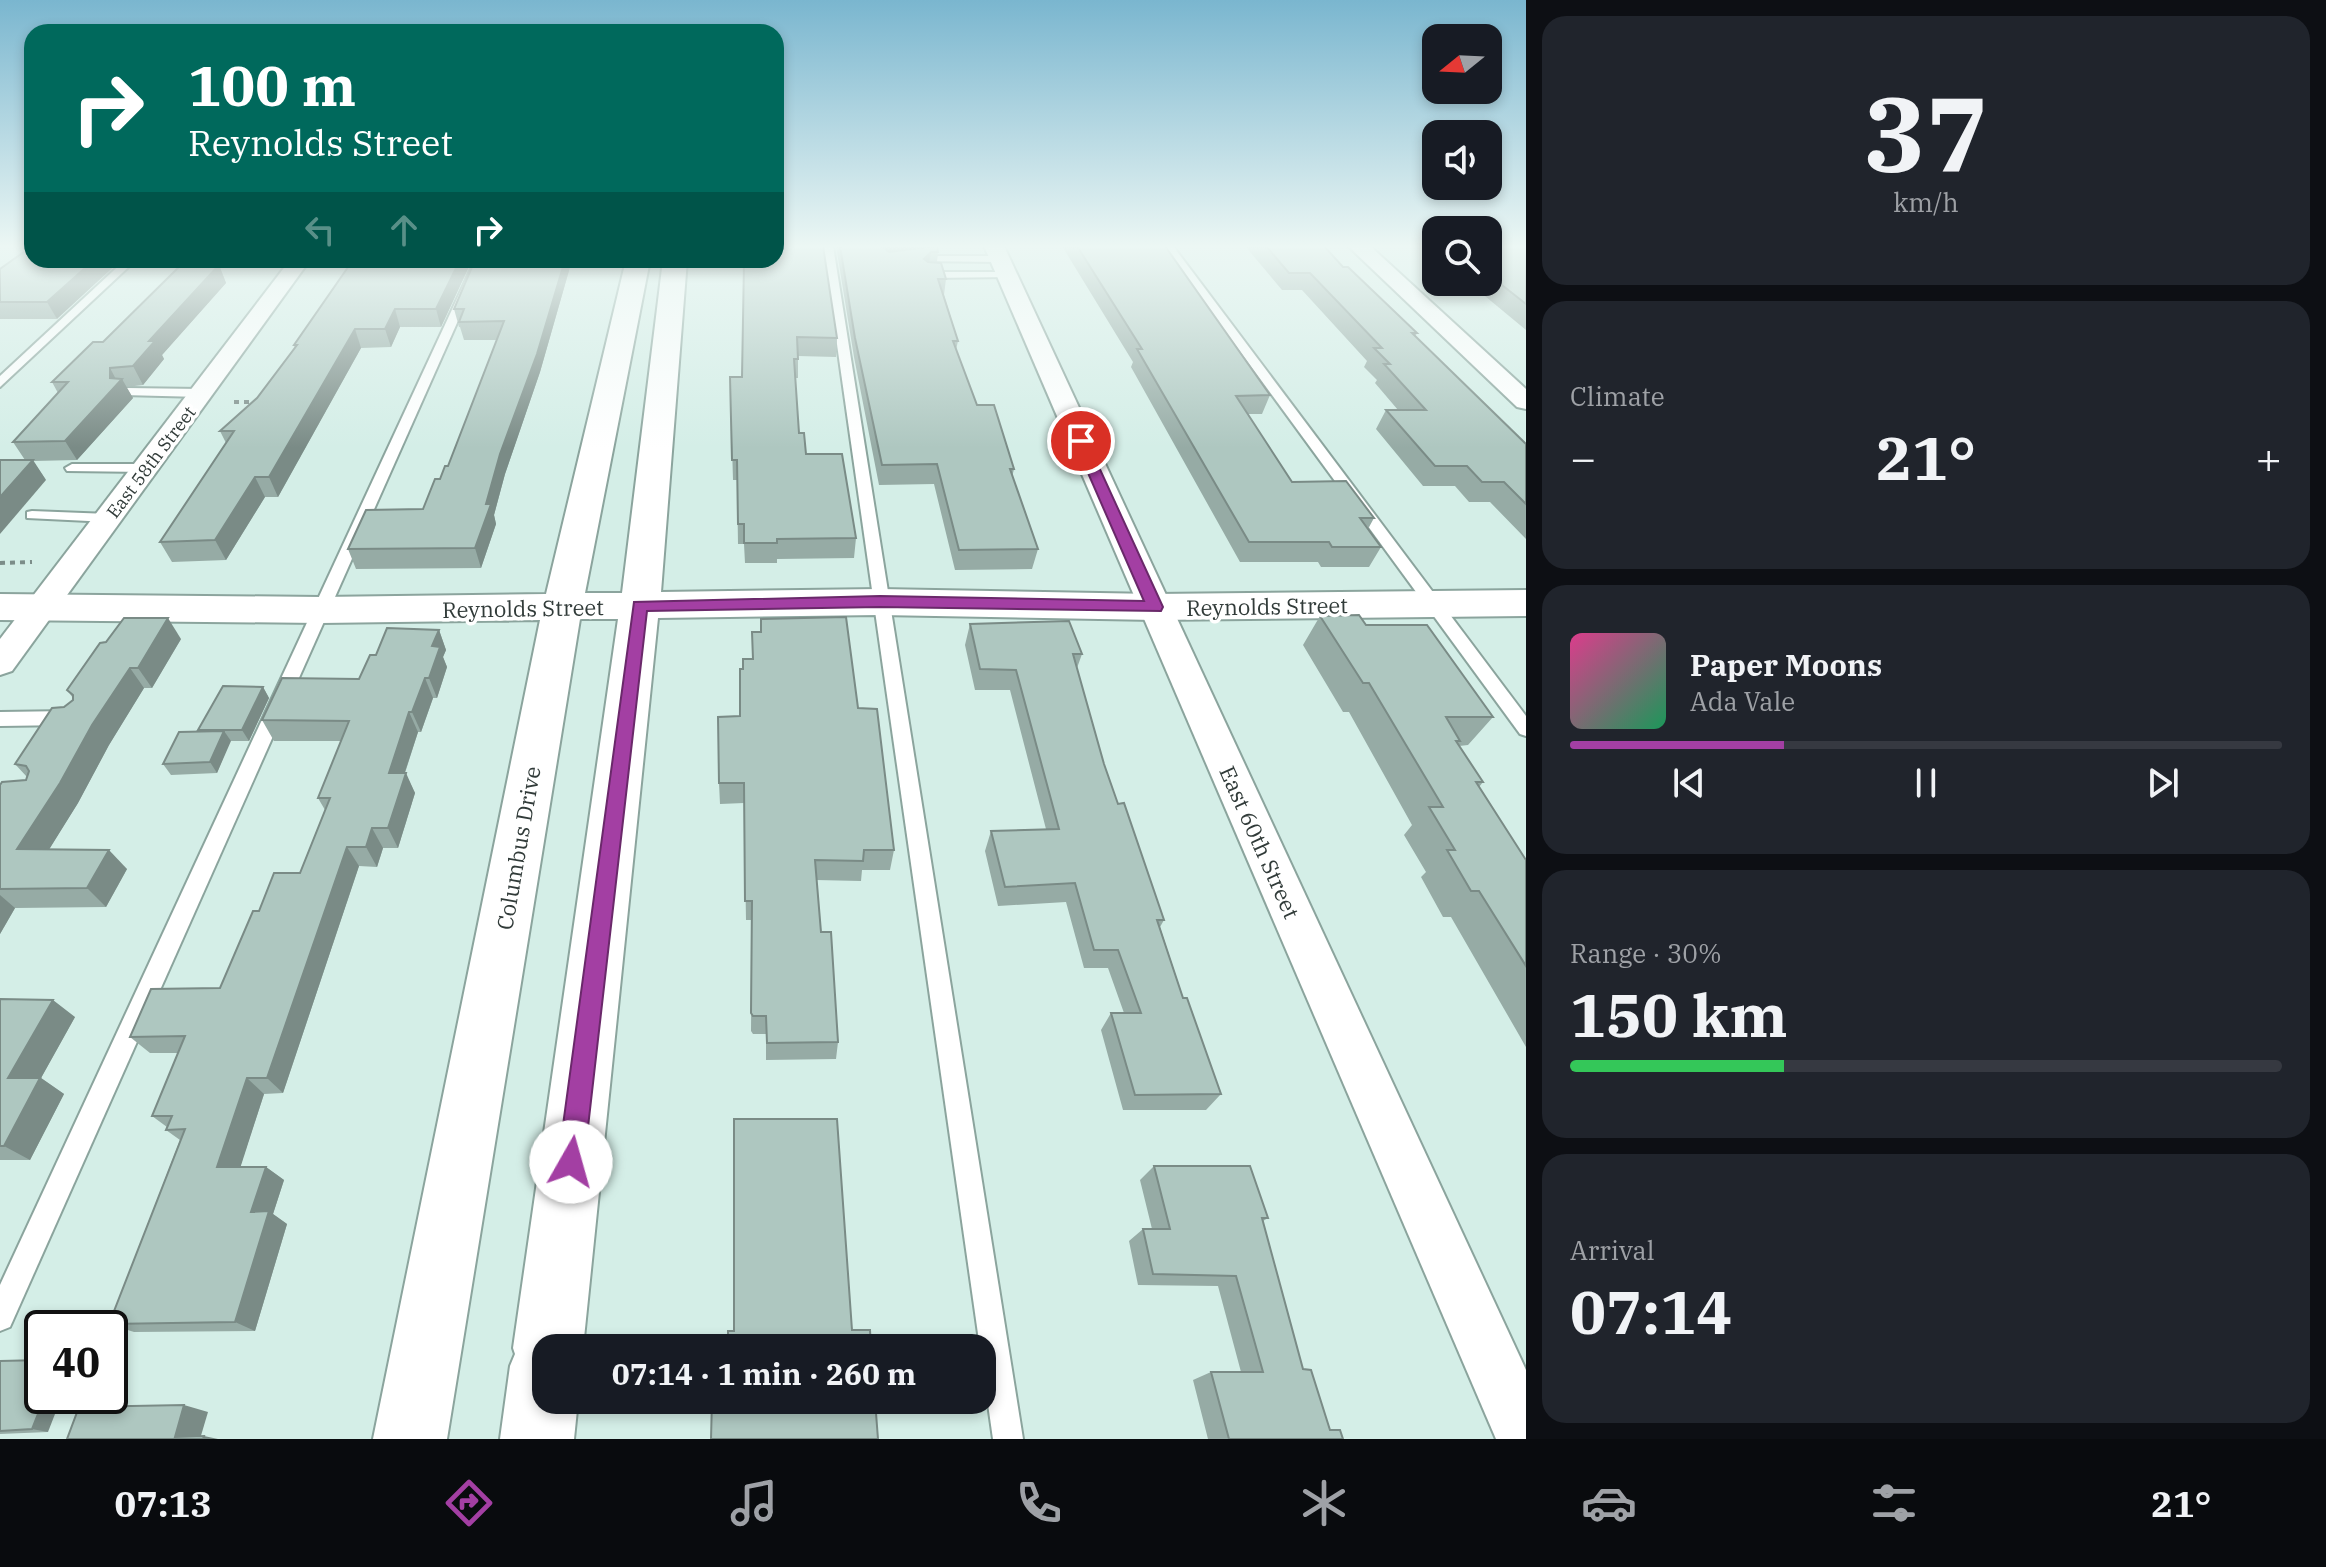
<!DOCTYPE html>
<html lang="en">
<head>
<meta charset="utf-8">
<style>
  :root { --surface:#171b24; --page:#20242c; --text:#f1f3f6; --muted:#9ea1a6; --line:#363941; --accent:#a33fa3 }
  body { margin:0; font-family:"IBM Plex Serif",serif; background:var(--page); color:var(--text); height:100vh; display:flex; flex-direction:column; font-size:30px; white-space:nowrap }
  * { box-sizing:border-box; margin:0 }
  p { font-size:26px; color:var(--muted) }
  .icon { flex:none; width:44px; height:44px; fill:none; stroke:currentColor; stroke-width:2; stroke-linecap:round; stroke-linejoin:round }
  .map { position:relative; flex:1; overflow:hidden }
  .drawer { display:flex; flex-direction:column; gap:16px; padding:16px; background:#0d0f14; width:800px }
  .drawer>* { flex:none }
  .banner { position:absolute; left:24px; top:24px; width:760px; height:244px; border-radius:24px; box-shadow:0 4px 12px #0003; background:#00695c; color:#fff; overflow:hidden }
  .needle { width:52px; rotate:252deg }
  .tools { position:absolute; left:1422px; top:24px; display:grid; gap:16px }
  .tools a { display:grid; place-items:center; width:80px; height:80px; border-radius:16px; background:var(--surface); box-shadow:0 4px 12px #0003; font-size:40px }
  .speed { position:absolute; left:24px; top:1310px; display:flex; gap:16px; font-size:40px; font-weight:700; text-align:center }
  .speed>* { display:grid; place-content:center; width:104px; height:104px; border-radius:50%; background:var(--surface); box-shadow:0 4px 12px #0003; line-height:1 }
  .speed .limit { border:4px solid #111; border-radius:12px; background:#fff; color:#111 }
  .pin { position:absolute; display:grid; place-items:center; width:68px; height:68px; color:#fff; margin:-34px; border:4px solid #fff; border-radius:50%; box-shadow:0 2px 8px #0007 }
  .me { position:absolute; width:88px; margin:-44px; rotate:7deg; stroke-linejoin:round; filter:drop-shadow(0 0 6px #0008) }
  .turn { display:flex; align-items:center; gap:28px; height:168px; padding:0 32px; font-size:36px }
  .turn .icon { width:104px; height:104px; stroke-width:2.5 }
  .turn b { display:block; font-size:56px; line-height:68px }
  .lanes { display:flex; align-items:center; height:76px; padding:0 32px; background:#0003; justify-content:center; gap:40px; direction:ltr }
  .lanes .off { opacity:.35 }
  .big { font-size:60px; font-weight:700; line-height:1.1 }
  .drawer .card { flex:1; display:flex; flex-direction:column; justify-content:center; gap:12px; min-width:0; padding:0 28px; border-radius:24px; background:var(--page) }
  .drawer .dial { align-items:center; gap:0 }
  .dial b { font-size:104px; line-height:1 }
  .song { display:flex; align-items:center; gap:24px }
  .cover { width:96px; height:96px; border-radius:12px; background:linear-gradient(135deg,hsl(330 70% 55%),hsl(150 70% 35%)) }
  .played { height:8px; border-radius:4px; background:linear-gradient(90deg,var(--accent) 30%,var(--line) 30%) }
  .keys { display:flex; justify-content:space-around; direction:ltr }
  .heat { display:flex; justify-content:space-between; align-items:center; font-size:44px; direction:ltr }
  .charge { height:12px; border-radius:6px; background:linear-gradient(90deg,#34c759 30%,var(--line) 0) }
  .trip { position:absolute; left:532px; top:1334px; width:464px; height:80px; border-radius:24px; background:var(--surface); box-shadow:0 4px 12px #0003; font-weight:700; line-height:80px; text-align:center }
  .tab-bar { display:flex; height:128px; justify-content:space-around; align-items:center; background:#090b0e; color:var(--muted) }
  .tab-bar .icon { width:56px; height:56px }
  .tab-bar .active { color:var(--accent) }
  .tab-bar b { font-size:36px; color:var(--text) }
  main { display:flex; flex:1; min-height:0 }
  .map>svg:first-child { display:block }
  .lines { fill:none; stroke-linecap:round; stroke-linejoin:round }
  .lane-casing { stroke:#8ba49d; stroke-width:4 }
  .street-casing { stroke:#8ba49d; stroke-width:4 }
  .secondary-casing { stroke:#8ba49d; stroke-width:4 }
  .path { stroke:#7c8d89; stroke-width:4; stroke-dasharray:5 5; stroke-linecap:butt }
  .lane { fill:#fff; fill-rule:evenodd }
  .street { fill:#fff; fill-rule:evenodd }
  .secondary { fill:#fff; fill-rule:evenodd }
  .wall { fill:#96aba5 }
  .shaded-wall { fill:#7a8b86 }
  .building { fill:#aec7c0; stroke:#7a8b86; stroke-width:2 }
  .route { fill:#a33fa3; stroke:#6a296a; stroke-width:2 }
  .labels { text-anchor:middle; dominant-baseline:central; stroke-width:7; stroke-linejoin:round; paint-order:stroke }
  .far-street-label { font-size:18px; fill:#313b39; stroke:#fff }
  .street-label { font-size:22px; fill:#313b39; stroke:#fff }
</style>
</head>
<body>
<main>
<div class="map">
<svg width="1526" height="1439" viewBox="0 0 1526 1439">
  <rect width="100%" height="100%" fill="#d4eee7"/>
  <g class="lines">
    <g class="lane-casing">
      <g id="lane">
        <polygon points="823,246 833,246 1023,1439 993,1439"/>
        <polygon points="1163,246 1173,246 1526,716 1526,736 1520,734"/>
        <polygon points="911,256 1000,256 1005,259 1000,262 915,261 910,258"/>
        <polygon points="125,260 136,260 0,387 0,376"/>
        <polygon points="475,260 485,260 10,1327 0,1331 0,1285"/>
        <polygon points="1007,272 1012,275 1011,277 930,278 925,275 930,272"/>
        <polygon points="127,388 201,389 207,393 201,397 123,395 123,389"/>
        <polygon points="72,464 146,464 153,468 146,472 67,471 65,468"/>
        <polygon points="32,511 109,514 116,518 109,522 27,518 27,512"/>
        <polygon points="69,711 78,718 69,725 0,726 0,712"/>
      </g>
    </g>
    <g class="street-casing">
      <g id="street">
        <polygon points="984,246 1004,246 1526,1370 1526,1439 1496,1439"/>
        <polygon points="1348,246 1370,246 1526,389 1526,409 1517,407"/>
        <polygon points="290,260 310,260 12,671 0,675 0,639"/>
      </g>
    </g>
    <g class="secondary-casing">
      <polygon id="secondary" points="626,260 650,260 585,593 622,593 663,260 687,260 661,592 880,589 1155,594 1526,590 1526,616 1155,620 880,615 658,618 583,1348 546,1348 546,1400 578,1400 574,1439 500,1439 510,1366 515,1354 513,1348 618,619 580,619 447,1439 373,1439 540,620 321,623 0,620 0,594 321,597 546,594"/>
    </g>
    <g class="path">
      <polyline points="234,402 260,402"/>
      <polyline points="0,563 32,562"/>
    </g>
    <use href="#lane" class="lane"/>
    <use href="#street" class="street"/>
    <use href="#secondary" class="secondary"/>
  </g>
  <g class="wall">
    <polygon points="32,246 57,319 0,319 0,269"/>
    <polygon points="836,246 932,246 938,252 937,262 946,279 944,295 958,341 956,350 977,405 1014,469 1012,477 1038,549 1032,569 955,570 934,484 879,485 854,357"/>
    <polygon points="1062,246 1165,246 1270,395 1262,414 1248,414 1292,482 1374,518 1368,529 1381,547 1369,567 1321,567 1318,562 1240,562 1131,367 1133,362"/>
    <polygon points="1245,246 1324,246 1343,267 1417,333 1415,337 1526,444 1526,539 1490,502 1469,502 1455,486 1423,486 1376,429 1386,410 1398,410 1375,383 1377,380 1364,367 1367,361 1302,290 1282,290"/>
    <polygon points="1425,246 1436,246 1436,255"/>
    <polygon points="1488,246 1526,246 1526,330 1468,282 1488,282"/>
    <polygon points="353,260 472,260 441,327 400,327 391,347 361,348 278,497 265,497 226,560 172,562 160,542 226,443 220,431 257,398 295,348 294,345"/>
    <polygon points="475,260 572,260 540,372 505,474 494,515 496,524 481,568 356,569 348,549 423,509 448,466 497,340 464,340 460,327 459,327 454,309"/>
    <polygon points="751,261 837,338 836,357 798,356 798,378 795,378 799,433 806,454 856,538 854,558 777,559 777,563 745,563 744,544 738,544 737,480 733,480 730,377 742,377"/>
    <polygon points="219,265 226,283 162,355 164,359 143,385 126,387 133,398 77,460 33,461 46,480 25,460 13,442 58,393 52,382 103,342"/>
    <polygon points="1320,616 1366,625 1493,717 1468,745 1459,746 1483,782 1479,787 1526,860 1526,1047 1451,917 1443,917 1421,877 1426,872 1404,835 1412,825 1349,712 1343,712 1303,645"/>
    <polygon points="970,624 1082,654 1077,668 1104,764 1118,804 1164,920 1160,927 1183,998 1221,1094 1206,1110 1123,1110 1101,1030 1111,1013 1124,1013 1108,968 1084,968 1066,902 998,906 985,851 991,831 1046,829 1010,690 975,690 965,645"/>
    <polygon points="439,630 446,650 443,657 447,667 437,698 433,698 421,732 418,732 405,773 415,793 398,848 383,848 377,867 359,866 283,1093 264,1094 240,1167 266,1167 284,1180 273,1214 287,1224 255,1331 134,1332 109,1324 180,1140 166,1130 167,1127 152,1116 178,1053 150,1053 130,1037 220,988 259,911 300,873 325,810 318,798 341,741 274,741 262,720 359,679 376,655"/>
    <polygon points="181,639 152,688 144,688 109,745 78,803 49,849 127,869 106,907 15,908 0,934 0,785 26,780 27,777 15,764 73,700 73,698 67,690"/>
    <polygon points="743,669 858,708 894,850 890,870 862,870 861,881 816,880 821,932 838,1042 836,1059 766,1060 766,1034 753,1034 751,1031 752,920 746,920 744,803 720,804 719,783 740,716"/>
    <polygon points="263,687 269,698 249,741 230,741 217,773 171,775 163,764 199,731 198,730"/>
    <polygon points="0,999 75,1017 41,1078 64,1094 30,1160 0,1160"/>
    <polygon points="1154,1166 1268,1218 1263,1221 1303,1369 1330,1430 1343,1439 1208,1439 1193,1380 1211,1372 1241,1372 1218,1286 1138,1285 1129,1241 1143,1229 1152,1229 1140,1180"/>
    <polygon points="0,1361 48,1432 0,1434"/>
  </g>
  <g class="shaded-wall">
    <polygon points="881,246 918,246 917,251 881,260"/>
    <polygon points="931,252 928,269 924,259"/>
    <polygon points="94,260 121,260 57,319 47,302"/>
    <polygon points="460,260 472,260 441,327 436,309"/>
    <polygon points="565,260 572,260 540,372 505,474 494,515 496,524 481,568 475,548 486,504 500,454"/>
    <polygon points="219,265 226,283 162,355 164,359 143,385 133,366 149,341"/>
    <polygon points="395,309 400,327 391,347 385,329"/>
    <polygon points="355,329 361,348 278,497 269,477"/>
    <polygon points="110,368 118,383 122,379 133,398 77,460 65,441 110,378"/>
    <polygon points="33,460 46,480 0,534 0,497"/>
    <polygon points="255,477 265,497 226,560 215,540"/>
    <polygon points="168,618 181,639 152,688 138,668"/>
    <polygon points="439,630 446,650 443,657 447,667 437,698 429,678 432,646"/>
    <polygon points="130,668 144,688 109,745 78,803 37,869 17,849 92,725"/>
    <polygon points="425,678 433,698 421,732 412,712"/>
    <polygon points="263,687 269,698 249,741 242,730"/>
    <polygon points="409,712 418,732 398,793 389,773"/>
    <polygon points="224,731 231,741 217,773 210,762"/>
    <polygon points="406,773 415,793 398,848 388,828"/>
    <polygon points="372,828 383,848 377,867 366,847"/>
    <polygon points="347,847 359,866 283,1093 267,1078"/>
    <polygon points="109,850 127,869 106,907 87,888"/>
    <polygon points="0,895 15,908 0,934"/>
    <polygon points="53,1000 75,1017 41,1078 64,1094 30,1160 4,1146 8,1078"/>
    <polygon points="247,1078 264,1094 236,1181 217,1167"/>
    <polygon points="266,1167 284,1180 273,1214 287,1224 255,1331 235,1322 251,1212"/>
    <polygon points="45,1396 62,1396 48,1432 32,1429"/>
    <polygon points="184,1405 208,1412 200,1439 175,1437"/>
    <polygon points="204,1436 218,1439 203,1439"/>
  </g>
  <g class="building">
    <polygon points="32,246 32,260 94,260 47,302 0,302 0,269"/>
    <polygon points="776,246 823,246 837,338 797,337 798,359 794,359 799,433 804,433 806,454 842,454 856,538 777,539 777,543 744,543 744,524 738,524 737,460 732,460 730,377 742,377 744,262 751,261 751,260 776,260"/>
    <polygon points="840,246 881,246 889,252 937,246 938,252 931,252 924,259 928,262 941,263 946,279 938,279 958,341 953,341 977,405 994,405 1014,469 1010,469 1038,549 959,550 937,464 882,465 855,338"/>
    <polygon points="1077,246 1165,246 1270,395 1236,396 1292,482 1346,481 1374,518 1360,518 1381,547 1332,547 1329,542 1249,542 1137,349 1142,349"/>
    <polygon points="1266,246 1324,246 1343,267 1348,267 1417,333 1412,333 1526,444 1526,504 1504,482 1482,482 1467,466 1435,466 1386,410 1426,410 1384,364 1390,364 1374,348 1382,348 1310,273 1289,273"/>
    <polygon points="1488,246 1526,246 1526,304 1488,274"/>
    <polygon points="186,260 213,260 219,265 149,341 155,341 133,366 110,368 110,378 122,379 65,441 13,442 68,382 52,382 93,342 103,342"/>
    <polygon points="353,260 460,260 436,309 395,309 385,329 355,329 269,477 255,477 215,540 160,542 234,431 220,431 257,398 297,345 294,345"/>
    <polygon points="475,260 565,260 537,354 500,454 486,504 491,504 475,548 348,549 366,510 423,509 435,479 440,479 445,466 448,466 504,321 459,322 464,309 454,309"/>
    <polygon points="0,460 33,460 0,497"/>
    <polygon points="1359,615 1366,625 1427,625 1493,717 1446,717 1460,741 1456,741 1483,782 1476,782 1526,860 1526,966 1479,891 1471,891 1447,850 1455,850 1429,807 1443,807 1369,683 1363,683 1320,616"/>
    <polygon points="846,617 858,708 877,709 894,850 864,850 863,861 815,860 821,932 831,932 838,1042 767,1043 766,1016 753,1016 751,1013 752,901 745,901 744,783 719,783 718,717 740,716 740,669 743,669 743,659 753,659 752,632 761,632 761,619"/>
    <polygon points="124,618 168,618 138,668 130,668 92,725 60,783 17,849 109,850 87,888 0,889 0,785 2,782 26,780 29,771 26,766 15,764 52,708 64,707 73,700 73,695 67,690 100,643 106,642"/>
    <polygon points="1069,621 1082,654 1073,654 1104,764 1118,804 1124,803 1164,920 1157,920 1183,998 1187,998 1221,1094 1135,1095 1111,1013 1141,1013 1118,950 1094,950 1075,883 1005,887 991,831 1059,829 1016,670 980,669 970,624"/>
    <polygon points="387,628 439,630 432,646 440,647 429,678 425,678 412,712 409,712 389,773 406,773 388,828 372,828 366,847 347,847 267,1078 247,1078 217,1167 266,1167 251,1212 269,1211 235,1322 109,1324 185,1129 166,1130 172,1116 152,1116 185,1036 130,1037 151,989 220,988 253,911 259,911 274,873 300,873 330,798 318,798 349,721 262,720 282,678 359,679 370,655 376,655"/>
    <polygon points="223,686 263,687 242,730 198,730"/>
    <polygon points="224,731 210,762 163,764 179,732"/>
    <polygon points="0,999 53,1000 8,1078 40,1078 4,1146 0,1146"/>
    <polygon points="734,1119 837,1119 852,1330 870,1330 871,1348 714,1348 714,1339 728,1338 728,1331 734,1331"/>
    <polygon points="1154,1166 1250,1166 1268,1218 1262,1218 1303,1369 1311,1370 1330,1430 1340,1430 1343,1439 1229,1439 1211,1372 1263,1372 1236,1276 1153,1274 1143,1229 1170,1229"/>
    <polygon points="42,1360 42,1396 45,1396 32,1429 0,1431 0,1361"/>
    <polygon points="712,1400 875,1400 878,1439 711,1439"/>
    <polygon points="184,1405 175,1437 204,1436 203,1439 67,1439 79,1407"/>
  </g>
  <linearGradient id="sky" x2="0" y2="1"><stop stop-color="#7ab6cf"/><stop offset="0.55" stop-color="#ecf7f4"/><stop offset="1" stop-color="#ecf7f4" stop-opacity="0"/></linearGradient>
  <rect width="1526" height="448" fill="url(#sky)"/>
  <polygon class="route" points="1081,437 1087,441 1163,607 1161,611 880,607 647,611 584,1162 580,1172 571,1175 562,1172 558,1162 634,602 880,596 1144,601 1074,441"/>
  <g class="labels">
    <g class="far-street-label">
      <text transform="translate(151 462) rotate(-53)">East 58th Street</text>
    </g>
    <g class="street-label">
      <text transform="translate(1267 606) rotate(-1)">Reynolds Street</text>
      <text transform="translate(523 608) rotate(-1)">Reynolds Street</text>
      <text transform="translate(1260 842) rotate(66)">East 60th Street</text>
      <text transform="translate(518 848) rotate(-80)">Columbus Drive</text>
    </g>
  </g>
</svg>
<div class="tools">
<a><svg class="needle" viewBox="-14 -14 28 28"><path d="M0-13l5 13h-10z" fill="#e53935"/><path d="M0 13l5-13h-10z" fill="#9ea1a6"/></svg></a>
<a><svg class="icon" aria-label="sound" viewBox="0 0 24 24"><path d="M4 9h4l5-4v14l-5-4H4zM17 9q2 3 0 6"/></svg></a>
<a><svg class="icon" aria-label="search" viewBox="0 0 24 24"><circle cx="10" cy="10" r="6"/><path d="M15 15l6 6"/></svg></a>
</div>
<div class="speed"><div class="limit">40</div></div>
<div class="pin" style="left:1081px;top:441px;background:#d93025"><svg class="icon" aria-label="arrive" viewBox="0 0 24 24"><path d="M6 21V4h12l-3 4 3 4H6"/></svg></div>
<svg class="me" style="left:571px;top:1162px" viewBox="-20 -20 40 40"><circle r="19" fill="#fff"/><path d="M0-13L10 11 0 6-10 11z" fill="#a33fa3"/></svg>
<div class="trip">07:14 · 1 min · 260 m</div>
<div class="banner">
<div class="turn"><svg class="icon" aria-label="right" viewBox="0 0 24 24"><path d="M7 20v-9h11M14 6l5 5-5 5"/></svg><div><b>100 m</b>Reynolds Street</div></div>
<div class="lanes"><svg class="icon off" aria-label="left" viewBox="0 0 24 24"><path d="M17 20v-9H6M10 6l-5 5 5 5"/></svg><svg class="icon off" aria-label="ahead" viewBox="0 0 24 24"><path d="M12 20V5M6 11l6-6 6 6"/></svg><svg class="icon" aria-label="right" viewBox="0 0 24 24"><path d="M7 20v-9h11M14 6l5 5-5 5"/></svg></div>
</div>
</div>
<section class="drawer">
<div class="card dial"><b>37</b><p>km/h</p></div>
<div class="card"><p>Climate</p>
<div class="heat"><a>−</a><b class="big">21°</b><a>+</a></div>
</div>
<div class="card">
<div class="song"><i class="cover"></i><div><b>Paper Moons</b><p>Ada Vale</p></div></div>
<div class="played"></div>
<div class="keys"><svg class="icon" aria-label="previous" viewBox="0 0 24 24"><path d="M18 5L8 12l10 7zM5 5v14"/></svg><svg class="icon" aria-label="pause" viewBox="0 0 24 24"><path d="M8 5v14M16 5v14"/></svg><svg class="icon" aria-label="next" viewBox="0 0 24 24"><path d="M6 5l10 7-10 7zM19 5v14"/></svg></div>
</div>
<div class="card"><p>Range · 30%</p><b class="big">150 km</b><div class="charge"></div></div>
<div class="card"><p>Arrival</p><b class="big">07:14</b></div>
</section>
</main>
<nav class="tab-bar">
<b>07:13</b>
<svg class="icon active" aria-label="directions" viewBox="0 0 24 24"><path d="M12 3l9 9-9 9-9-9zM9 14v-3h6M13 9l2 2-2 2"/></svg>
<svg class="icon" aria-label="music" viewBox="0 0 24 24"><path d="M9 18V5l10-2v13"/><circle cx="6" cy="18" r="3"/><circle cx="16" cy="16" r="3"/></svg>
<svg class="icon" aria-label="phone" viewBox="0 0 24 24"><path d="M5 4h4l2 5-3 2q2 4 5 5l2-3 5 2v4C11 20 4 13 5 4z"/></svg>
<svg class="icon" aria-label="climate" viewBox="0 0 24 24"><path d="M12 3v18M4 7l16 10M4 17L20 7"/></svg>
<svg class="icon" aria-label="car" viewBox="0 0 24 24"><path d="M5 17H2v-5l4-1 3-4h7l3 4 3 1v5h-3M9 17h6M6 11h13"/><circle cx="7" cy="17" r="2"/><circle cx="17" cy="17" r="2"/></svg>
<svg class="icon" aria-label="filters" viewBox="0 0 24 24"><path d="M4 7h16M4 17h16"/><circle cx="9" cy="7" r="2"/><circle cx="15" cy="17" r="2"/></svg>
<b>21°</b>
</nav>
</body>
</html>
